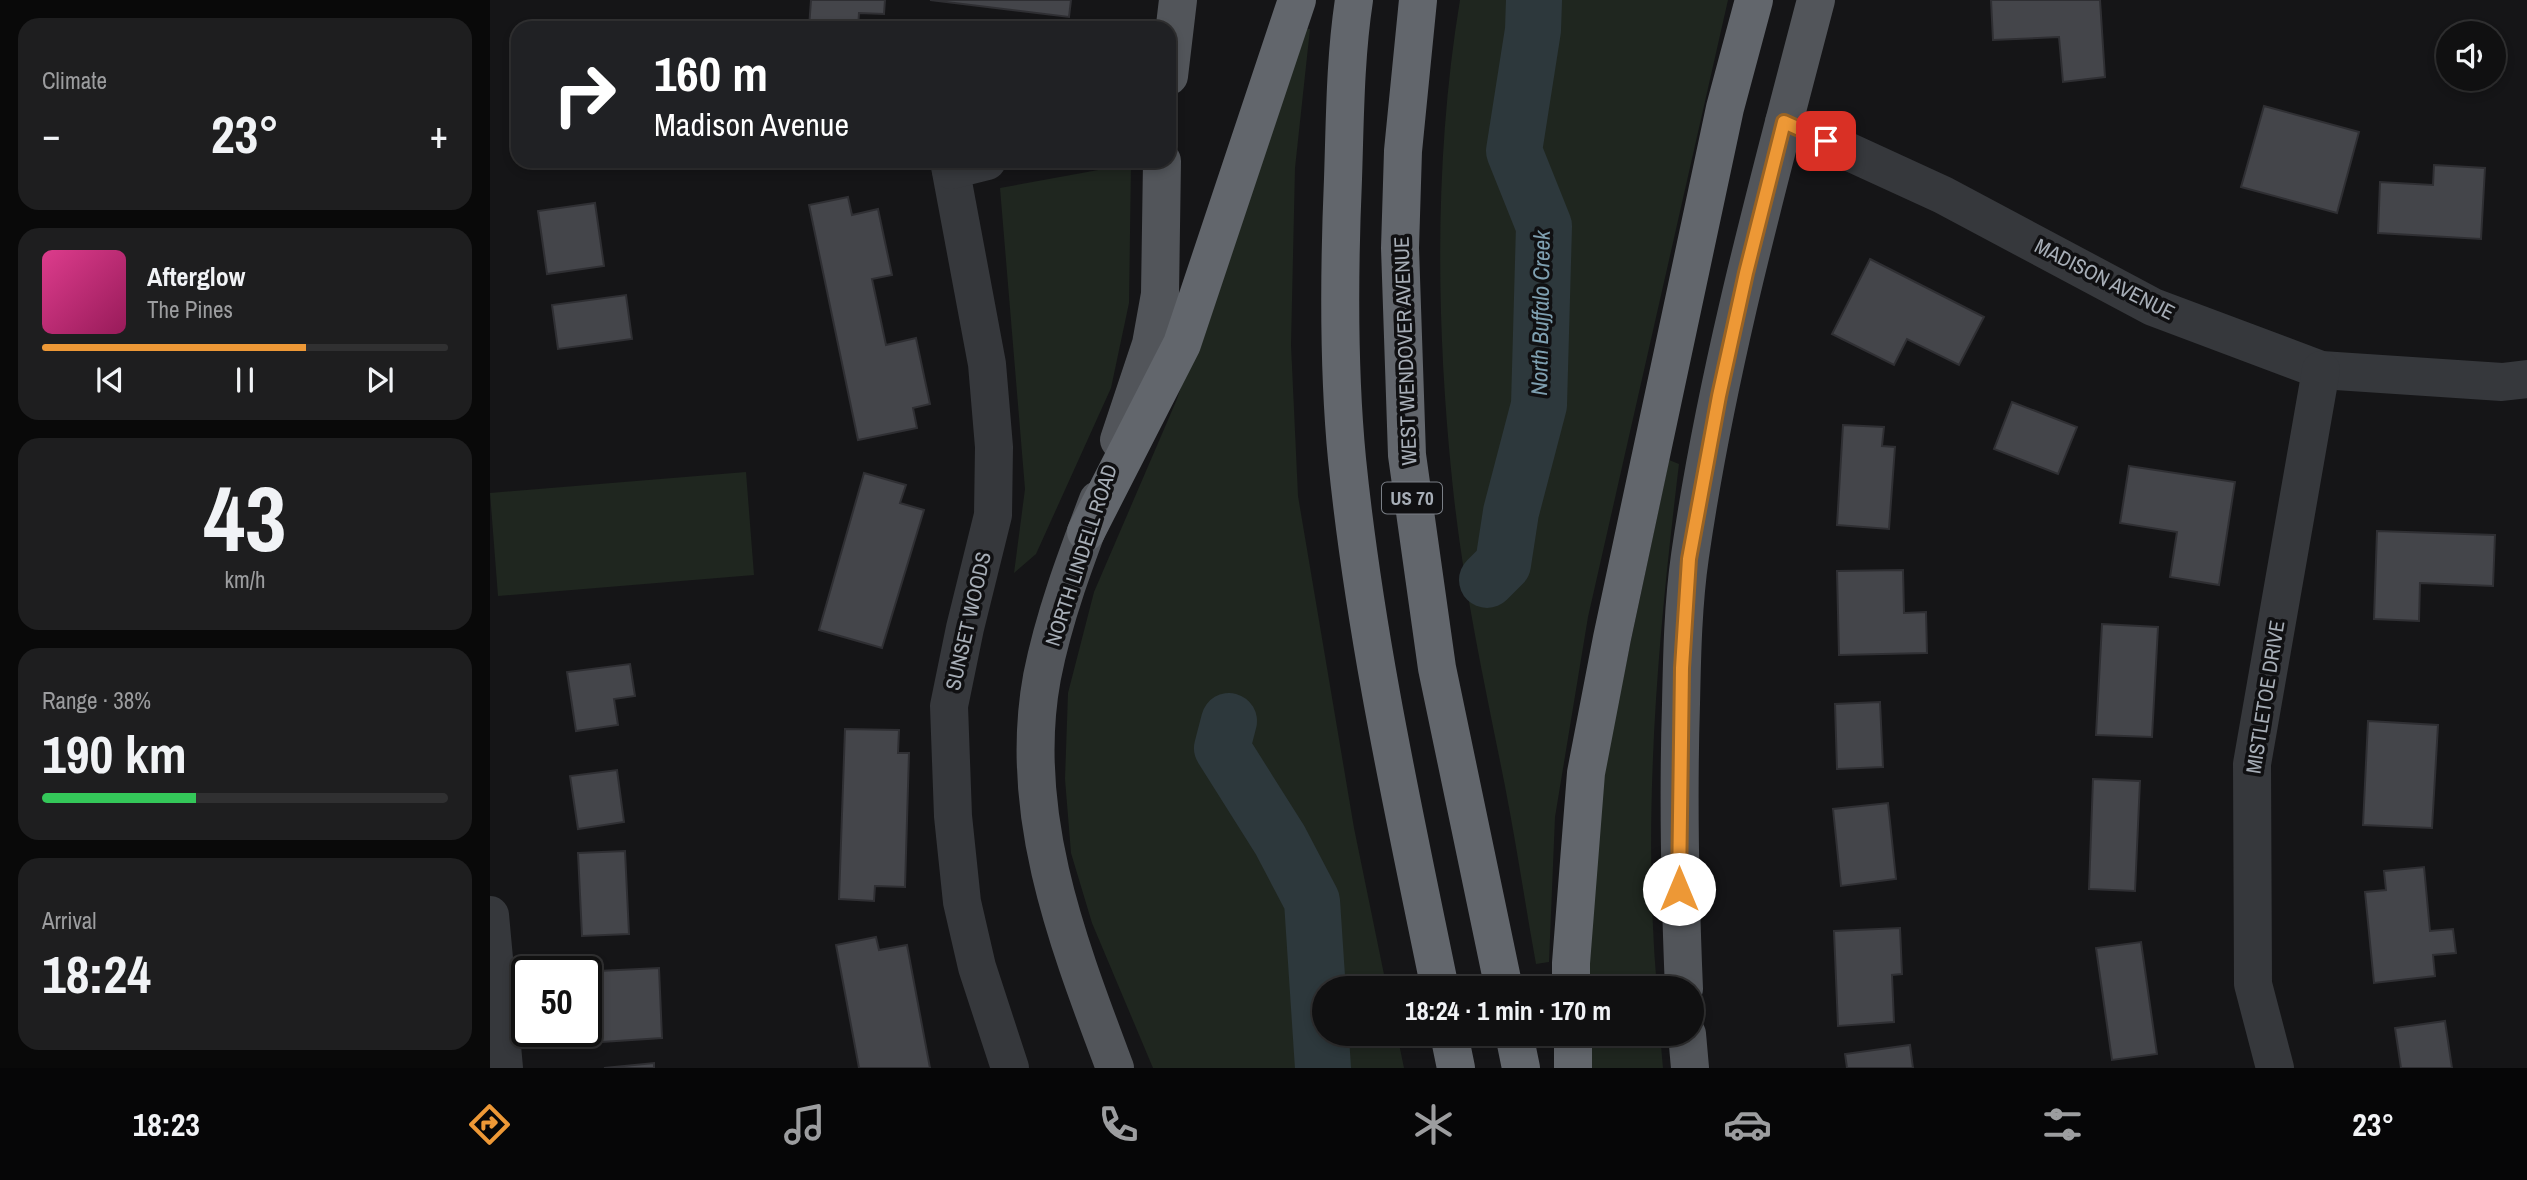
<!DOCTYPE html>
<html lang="en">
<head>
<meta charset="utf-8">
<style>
  :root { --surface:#101011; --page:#1e1e1f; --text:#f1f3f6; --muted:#9c9d9f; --line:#303031; --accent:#ed9836 }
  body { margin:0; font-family:"Archivo Narrow",sans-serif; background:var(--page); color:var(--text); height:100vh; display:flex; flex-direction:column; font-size:26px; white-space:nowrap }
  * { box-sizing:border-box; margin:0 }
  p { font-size:23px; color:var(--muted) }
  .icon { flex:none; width:38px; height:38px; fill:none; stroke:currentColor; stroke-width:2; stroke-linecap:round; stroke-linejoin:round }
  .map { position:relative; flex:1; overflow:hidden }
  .side { display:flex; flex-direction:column; gap:18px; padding:18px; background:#090909; width:490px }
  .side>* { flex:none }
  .top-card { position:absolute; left:21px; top:21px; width:665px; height:147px; border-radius:21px; box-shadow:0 4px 10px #0003,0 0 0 2px var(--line); background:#202124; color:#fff; overflow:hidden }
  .controls { position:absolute; left:1946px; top:21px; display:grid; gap:14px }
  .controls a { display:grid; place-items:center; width:70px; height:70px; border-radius:50%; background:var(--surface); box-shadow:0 4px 10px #0003,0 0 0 2px var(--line); font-size:35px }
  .speed { position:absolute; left:21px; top:956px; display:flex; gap:14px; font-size:35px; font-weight:700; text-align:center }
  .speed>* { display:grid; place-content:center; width:91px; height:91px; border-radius:50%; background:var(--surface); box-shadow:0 4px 10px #0003,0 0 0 2px var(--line); line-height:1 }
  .speed .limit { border:4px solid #111; border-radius:10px; background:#fff; color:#111 }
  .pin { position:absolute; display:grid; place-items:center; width:60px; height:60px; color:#fff; margin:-30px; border-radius:14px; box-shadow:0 4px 10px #0006 }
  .me { position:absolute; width:77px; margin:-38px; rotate:0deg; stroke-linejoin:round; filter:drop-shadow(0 0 5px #0008) }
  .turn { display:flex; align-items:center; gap:24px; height:147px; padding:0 28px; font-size:32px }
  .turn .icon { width:91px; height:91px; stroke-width:2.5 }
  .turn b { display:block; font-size:49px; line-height:60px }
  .big { font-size:52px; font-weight:700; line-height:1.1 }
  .side .tile { flex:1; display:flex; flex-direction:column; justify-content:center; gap:10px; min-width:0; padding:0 24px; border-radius:21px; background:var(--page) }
  .side .dial { align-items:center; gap:0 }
  .dial b { font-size:91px; line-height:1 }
  .song { display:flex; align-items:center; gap:21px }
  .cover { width:84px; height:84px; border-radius:10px; background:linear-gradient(135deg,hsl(330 70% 55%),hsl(330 70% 35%)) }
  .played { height:7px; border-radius:4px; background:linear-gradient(90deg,var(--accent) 65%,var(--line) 65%) }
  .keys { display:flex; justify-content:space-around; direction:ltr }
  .heat { display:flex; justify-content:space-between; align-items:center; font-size:38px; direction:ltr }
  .charge { height:10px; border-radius:5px; background:linear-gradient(90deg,#34c759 38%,var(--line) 0) }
  .trip { position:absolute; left:822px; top:976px; width:392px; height:70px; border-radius:35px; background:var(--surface); box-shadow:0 4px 10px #0003,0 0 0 2px var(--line); font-weight:700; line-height:70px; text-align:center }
  .tabs { display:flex; height:112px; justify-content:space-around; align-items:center; background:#060607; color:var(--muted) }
  .tabs .icon { width:49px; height:49px }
  .tabs .active { color:var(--accent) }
  .tabs b { font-size:32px; color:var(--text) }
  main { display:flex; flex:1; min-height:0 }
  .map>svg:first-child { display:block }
  .green { fill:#1f261f }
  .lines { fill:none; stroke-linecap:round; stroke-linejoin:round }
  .river { stroke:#2d383c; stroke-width:56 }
  .building { fill:#44454a; stroke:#2f2f33; stroke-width:2 }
  .minor { stroke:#36383c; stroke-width:38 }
  .major { stroke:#52555a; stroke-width:38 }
  .highway { stroke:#62666c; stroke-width:38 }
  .route-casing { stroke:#9a6323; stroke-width:18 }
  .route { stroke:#ed9836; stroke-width:12 }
  .labels { text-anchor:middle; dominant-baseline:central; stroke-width:7; stroke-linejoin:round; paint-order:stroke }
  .shield { fill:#101012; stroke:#7a7f86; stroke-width:2 }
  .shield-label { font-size:19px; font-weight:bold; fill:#a7aeb7 }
  .street-label { font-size:21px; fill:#a7aeb7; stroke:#101012 }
  .water-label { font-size:23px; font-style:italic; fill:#7fa0b1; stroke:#101012 }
</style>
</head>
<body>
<main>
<section class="side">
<div class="tile"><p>Climate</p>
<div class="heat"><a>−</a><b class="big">23°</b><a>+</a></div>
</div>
<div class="tile">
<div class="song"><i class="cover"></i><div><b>Afterglow</b><p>The Pines</p></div></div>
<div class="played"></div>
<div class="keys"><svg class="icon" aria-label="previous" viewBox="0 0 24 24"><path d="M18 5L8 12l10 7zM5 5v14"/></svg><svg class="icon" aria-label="pause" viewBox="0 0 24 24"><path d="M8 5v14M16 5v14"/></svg><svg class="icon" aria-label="next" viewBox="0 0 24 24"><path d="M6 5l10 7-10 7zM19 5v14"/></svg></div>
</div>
<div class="tile dial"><b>43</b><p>km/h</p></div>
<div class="tile"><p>Range · 38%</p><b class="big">190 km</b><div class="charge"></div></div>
<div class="tile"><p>Arrival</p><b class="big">18:24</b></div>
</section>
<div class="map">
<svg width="2037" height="1068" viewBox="0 0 2037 1068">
  <rect width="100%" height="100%" fill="#151517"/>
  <g class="green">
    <path d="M970,0H1238L1098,617L1065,817L1059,962L1046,964C1035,903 1026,842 1014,781C994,681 972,581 962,479C946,321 944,157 970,0Z"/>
    <polygon points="809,29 820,29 805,168 801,345 808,496 864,828 897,989 835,989 835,1034 907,1034 914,1068 663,1068 602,923 581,853 575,779 578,693 604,592 687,399"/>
    <polygon points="641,164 639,303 621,388 546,554 524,573 535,489 510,188"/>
    <path d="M1179,460L1189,464C1168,638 1152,813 1167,989H1098L1104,847L1117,754Z"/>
    <polygon points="256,472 264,575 8,596 0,493"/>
    <polygon points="1099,1034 1170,1034 1173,1068 1100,1068"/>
  </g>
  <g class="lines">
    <g class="river">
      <polyline points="997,580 1013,564 1021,512 1049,405 1054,226 1024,151 1043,30 1044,0"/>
      <polyline points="739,721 732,748 790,840 822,901 833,1068"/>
    </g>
  </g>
  <g class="building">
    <polygon points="321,0 395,0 394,14 369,13 368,28 319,28"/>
    <polygon points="440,0 581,0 579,17"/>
    <polygon points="1501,0 1610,0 1615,77 1573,82 1569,37 1503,40"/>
    <polygon points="1774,106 1869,132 1847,213 1751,187"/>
    <polygon points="97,161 131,161 132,166 98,169"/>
    <polygon points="318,161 360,161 359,169 318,167"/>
    <polygon points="1944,165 1995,168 1991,239 1888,233 1890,182 1943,185"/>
    <polygon points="358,197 362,215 388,209 402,275 382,279 396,345 426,338 440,404 423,408 427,428 368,440 319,205"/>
    <polygon points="105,203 114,266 57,274 48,211"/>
    <polygon points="1380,259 1494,317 1469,365 1417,339 1404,365 1342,334"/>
    <polygon points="136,295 142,339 68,349 62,305"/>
    <polygon points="1522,402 1587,427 1568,474 1504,449"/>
    <polygon points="1353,425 1394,427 1392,446 1405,447 1399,529 1347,525"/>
    <polygon points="1639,466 1745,482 1729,585 1680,577 1687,532 1630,523"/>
    <polygon points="374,473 416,485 410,503 434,510 392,648 329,630"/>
    <polygon points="1887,531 2005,535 2003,586 1930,583 1929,621 1884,619"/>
    <polygon points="1413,570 1414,613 1436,612 1437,653 1349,655 1347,571"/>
    <polygon points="1612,624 1668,627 1662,737 1606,735"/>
    <polygon points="140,664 145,696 124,699 128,725 86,731 77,672"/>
    <polygon points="1390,702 1393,767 1347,769 1345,704"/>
    <polygon points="1878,721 1948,725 1942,828 1873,825"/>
    <polygon points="355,729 409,730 408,753 419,753 415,887 385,886 384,901 349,899"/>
    <polygon points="127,770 134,822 88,829 80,776"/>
    <polygon points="1603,779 1650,781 1645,891 1599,889"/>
    <polygon points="1398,803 1406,879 1351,886 1343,809"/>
    <polygon points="135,851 139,934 92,936 88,853"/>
    <polygon points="1934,867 1940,931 1963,929 1966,953 1943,955 1945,976 1884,983 1875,892 1896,890 1894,871"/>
    <polygon points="1410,928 1412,974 1402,975 1404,1022 1348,1026 1344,931"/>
    <polygon points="386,937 389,950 417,945 440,1068 369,1068 346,945"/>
    <polygon points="1651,942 1667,1054 1622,1060 1606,948"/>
    <polygon points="169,968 172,1038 112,1042 108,971"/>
    <polygon points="1955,1021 1962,1068 1911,1068 1905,1028"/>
    <polygon points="1420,1045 1423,1068 1357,1068 1355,1054"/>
    <polygon points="164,1063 164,1068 114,1068"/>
  </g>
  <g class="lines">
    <g class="minor">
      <polyline points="1294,122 1453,195 1663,307 1831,370 2012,382 2037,379"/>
      <polyline points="459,161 497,364 504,447 503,515 475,628 459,706 463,816 472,902 487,967 520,1068"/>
      <polyline points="461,170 497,161"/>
      <polyline points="0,915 14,1068"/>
      <polyline points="1785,1068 1763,984 1762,764 1831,370"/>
    </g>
    <g class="major">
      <polyline points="679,76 688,0"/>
      <polyline points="629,440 661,344 670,294 672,161"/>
      <path d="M608,500C586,558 564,616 552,677C527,813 578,943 625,1068"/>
      <path d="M1194,989C1190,894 1188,799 1191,704C1192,655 1193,604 1200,556C1227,368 1278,184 1326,0"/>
      <polyline points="1197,1034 1200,1068"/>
    </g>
    <g class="highway">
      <path d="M864,0C855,59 855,120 853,179C849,272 848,366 857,459C875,637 914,813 950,989"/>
      <polyline points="928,0 913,151 910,248 917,455 947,668 1014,989"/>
      <polyline points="596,532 692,344 807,0"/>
      <polyline points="1081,989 1081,963 1096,773 1122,638 1235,108 1264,0"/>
      <polyline points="959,1034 966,1068"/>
      <polyline points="1024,1034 1031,1068"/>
      <polyline points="1083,1034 1083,1068"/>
    </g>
  </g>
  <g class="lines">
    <g class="route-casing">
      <polyline id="route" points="1189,889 1192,668 1199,559 1229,396 1256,273 1294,122 1336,141"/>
    </g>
    <use href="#route" class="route"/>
  </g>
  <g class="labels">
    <rect class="shield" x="892" y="482.5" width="60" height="31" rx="5"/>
    <g class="shield-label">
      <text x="922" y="498">US 70</text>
    </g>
    <g class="street-label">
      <text transform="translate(1615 279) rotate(27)">MADISON AVENUE</text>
      <text transform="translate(915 351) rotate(-92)">WEST WENDOVER AVENUE</text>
      <text transform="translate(591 555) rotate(-72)">NORTH LINDELL ROAD</text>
      <text transform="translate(478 621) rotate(-77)">SUNSET WOODS</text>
      <text transform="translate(1775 697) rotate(-81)">MISTLETOE DRIVE</text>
    </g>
    <g class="water-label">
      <text transform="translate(1050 313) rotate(-89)">North Buffalo Creek</text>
    </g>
  </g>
</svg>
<div class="controls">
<a><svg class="icon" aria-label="sound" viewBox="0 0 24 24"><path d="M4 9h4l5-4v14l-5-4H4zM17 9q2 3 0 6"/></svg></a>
</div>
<div class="speed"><div class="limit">50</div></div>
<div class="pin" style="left:1336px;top:141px;background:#d93025"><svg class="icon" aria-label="arrive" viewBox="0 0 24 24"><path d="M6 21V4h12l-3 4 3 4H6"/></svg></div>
<svg class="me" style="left:1189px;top:889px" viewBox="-20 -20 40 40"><circle r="19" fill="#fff"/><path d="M0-13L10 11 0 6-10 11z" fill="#ed9836"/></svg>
<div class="trip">18:24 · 1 min · 170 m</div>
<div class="top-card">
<div class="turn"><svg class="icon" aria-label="right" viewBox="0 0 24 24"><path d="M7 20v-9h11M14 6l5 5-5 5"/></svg><div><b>160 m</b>Madison Avenue</div></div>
</div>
</div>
</main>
<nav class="tabs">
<b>18:23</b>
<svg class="icon active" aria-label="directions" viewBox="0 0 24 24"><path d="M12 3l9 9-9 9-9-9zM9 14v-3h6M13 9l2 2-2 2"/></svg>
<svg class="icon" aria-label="music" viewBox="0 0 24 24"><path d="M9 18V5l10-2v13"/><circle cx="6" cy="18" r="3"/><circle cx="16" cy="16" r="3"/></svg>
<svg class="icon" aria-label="phone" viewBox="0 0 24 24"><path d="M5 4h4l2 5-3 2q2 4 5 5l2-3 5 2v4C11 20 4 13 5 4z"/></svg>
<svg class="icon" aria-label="climate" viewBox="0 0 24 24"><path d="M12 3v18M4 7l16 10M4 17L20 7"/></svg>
<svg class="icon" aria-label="car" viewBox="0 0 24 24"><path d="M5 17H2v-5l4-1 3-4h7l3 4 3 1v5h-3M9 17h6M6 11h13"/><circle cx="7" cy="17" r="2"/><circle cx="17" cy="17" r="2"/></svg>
<svg class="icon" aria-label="filters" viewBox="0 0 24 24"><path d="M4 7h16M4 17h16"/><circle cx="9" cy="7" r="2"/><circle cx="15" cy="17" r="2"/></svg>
<b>23°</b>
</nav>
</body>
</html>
